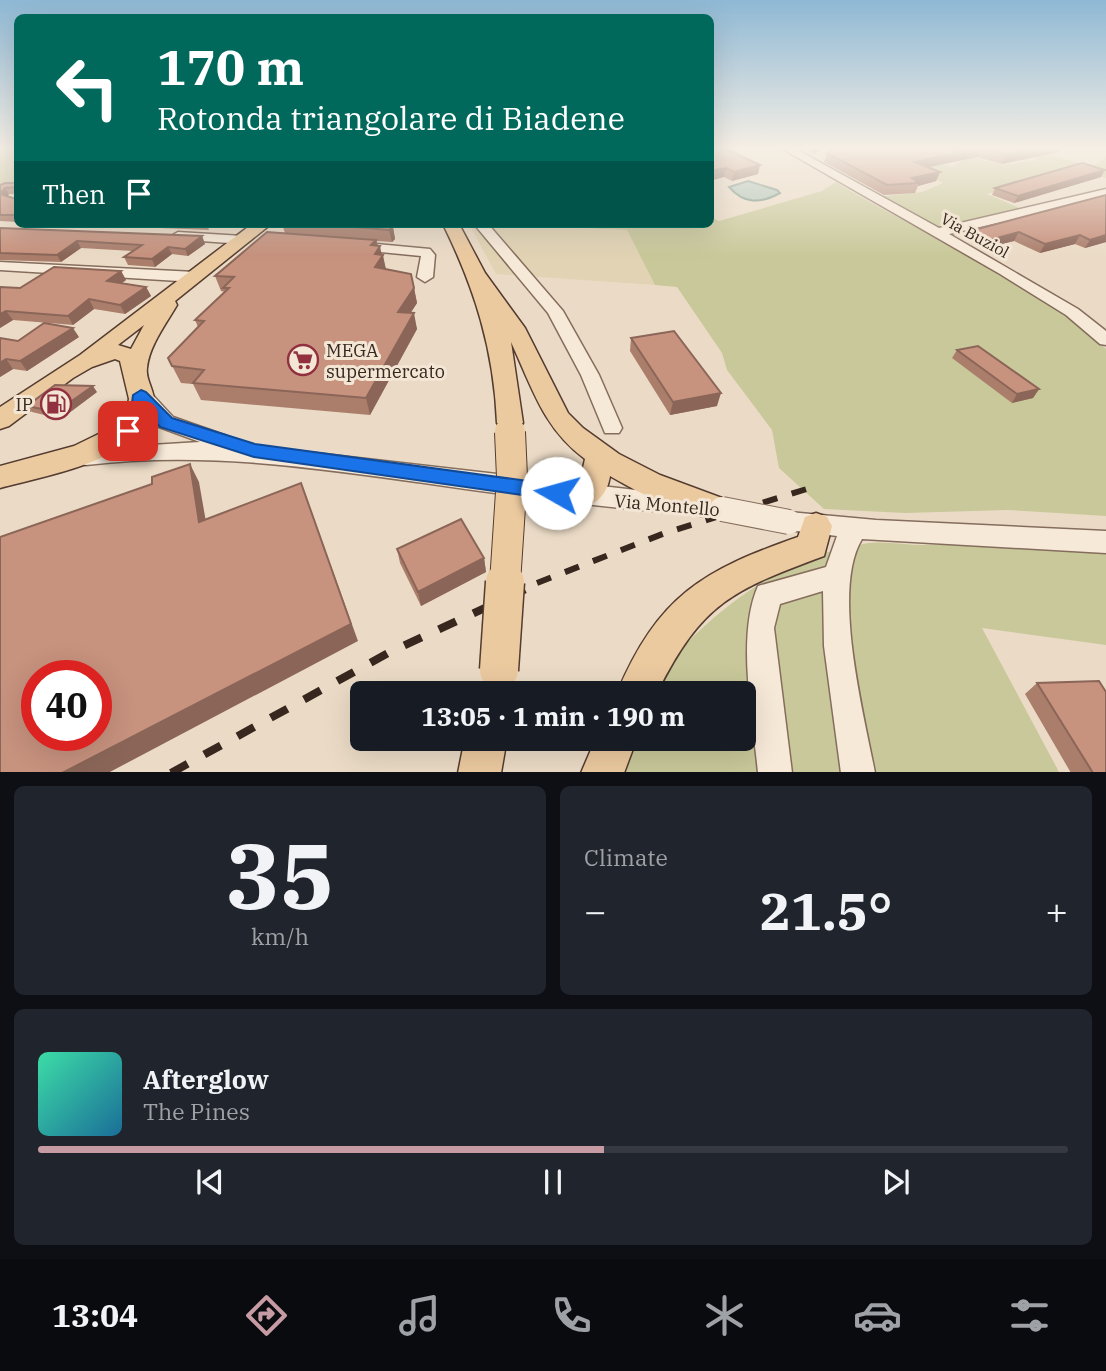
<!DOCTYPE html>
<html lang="en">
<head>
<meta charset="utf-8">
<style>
  :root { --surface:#171b24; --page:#20242c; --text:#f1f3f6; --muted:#9ea1a6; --line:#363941; --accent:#c69ba4 }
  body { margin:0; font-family:"IBM Plex Serif",serif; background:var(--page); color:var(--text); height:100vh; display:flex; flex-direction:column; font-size:26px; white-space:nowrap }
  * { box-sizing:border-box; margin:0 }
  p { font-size:23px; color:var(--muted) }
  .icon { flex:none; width:38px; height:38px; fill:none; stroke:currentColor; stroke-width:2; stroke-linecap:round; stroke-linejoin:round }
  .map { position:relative; height:772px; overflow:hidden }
  .sheet { display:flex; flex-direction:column; gap:14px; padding:14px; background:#0d0f14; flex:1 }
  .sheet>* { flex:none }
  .hud { position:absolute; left:14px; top:14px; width:700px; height:214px; border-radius:10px; box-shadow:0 7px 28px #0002; background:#00695c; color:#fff; overflow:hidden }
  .speed { position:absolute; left:21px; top:660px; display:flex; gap:14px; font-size:35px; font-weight:700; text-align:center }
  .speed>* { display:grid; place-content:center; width:91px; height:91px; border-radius:50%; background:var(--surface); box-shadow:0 7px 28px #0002; line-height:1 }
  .speed .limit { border:10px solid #d22; background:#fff; color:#111 }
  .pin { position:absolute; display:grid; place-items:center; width:60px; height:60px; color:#fff; margin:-30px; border-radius:14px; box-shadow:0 4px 10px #0006 }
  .me { position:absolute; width:77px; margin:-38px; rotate:277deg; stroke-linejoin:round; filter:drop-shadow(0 0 5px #0008) }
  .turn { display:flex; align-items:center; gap:24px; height:147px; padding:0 28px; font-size:32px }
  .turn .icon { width:91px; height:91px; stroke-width:2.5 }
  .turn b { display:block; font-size:49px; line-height:60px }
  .then { display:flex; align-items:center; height:66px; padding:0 28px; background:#0003; gap:14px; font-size:26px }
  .big { font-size:52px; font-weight:800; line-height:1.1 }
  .sheet .tile { flex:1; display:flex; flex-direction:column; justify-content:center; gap:10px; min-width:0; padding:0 24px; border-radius:10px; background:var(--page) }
  .sheet .dial { align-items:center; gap:0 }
  .dial b { font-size:91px; line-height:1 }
  .song { display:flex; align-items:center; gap:21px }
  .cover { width:84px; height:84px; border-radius:10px; background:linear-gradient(135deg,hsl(160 70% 55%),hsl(200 70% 35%)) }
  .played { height:7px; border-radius:4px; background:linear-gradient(90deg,var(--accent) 55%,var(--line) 55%) }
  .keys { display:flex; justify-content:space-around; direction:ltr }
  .heat { display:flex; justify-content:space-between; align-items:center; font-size:38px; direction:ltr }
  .sheet .tiles { flex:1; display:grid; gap:14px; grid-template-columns:1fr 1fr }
  .tile:last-child { grid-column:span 2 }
  .trip { position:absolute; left:350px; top:681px; width:406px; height:70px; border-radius:10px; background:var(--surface); box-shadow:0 7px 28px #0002; font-weight:800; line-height:70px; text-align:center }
  .tabs { display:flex; height:112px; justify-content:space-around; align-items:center; background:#090b0e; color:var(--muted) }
  .tabs .icon { width:49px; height:49px }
  .tabs .active { color:var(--accent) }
  .tabs b { font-size:32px; color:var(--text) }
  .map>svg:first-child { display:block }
  .farmland { fill:#e1d3b3 }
  .green { fill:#c9c89a }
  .water { fill:#a7bfb5; stroke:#6e8d81; stroke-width:2 }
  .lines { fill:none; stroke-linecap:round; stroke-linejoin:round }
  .minor-casing { stroke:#856d5d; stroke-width:3 }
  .major-casing { stroke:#543c30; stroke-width:3 }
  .minor { fill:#f7e9d8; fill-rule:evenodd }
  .major { fill:#eccaa0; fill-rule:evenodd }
  .rail-far1 { stroke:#37271f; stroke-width:6; stroke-dasharray:15 15; stroke-linecap:butt }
  .rail { stroke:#37271f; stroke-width:8; stroke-dasharray:19 19; stroke-linecap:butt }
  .minor-bridge-casing { stroke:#856d5d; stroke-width:26; stroke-linecap:butt }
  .major-bridge-far2-casing { stroke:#543c30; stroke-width:26; stroke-linecap:butt }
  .major-bridge-far1-casing { stroke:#543c30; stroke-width:32; stroke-linecap:butt }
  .major-bridge-casing { stroke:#543c30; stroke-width:41; stroke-linecap:butt }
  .minor-bridge { stroke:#f7e9d8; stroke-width:24 }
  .major-bridge-far2 { stroke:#eccaa0; stroke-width:24 }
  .major-bridge-far1 { stroke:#eccaa0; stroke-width:30 }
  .major-bridge { stroke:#eccaa0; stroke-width:38 }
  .wall { fill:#ab7e6c; fill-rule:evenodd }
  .shaded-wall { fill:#8b6658 }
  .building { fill:#c7927e; stroke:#8b6658; stroke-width:2; fill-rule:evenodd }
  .route { fill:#1a73e8; stroke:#114b97; stroke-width:2 }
  .labels { text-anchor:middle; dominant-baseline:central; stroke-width:6; stroke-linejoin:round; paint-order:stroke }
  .far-street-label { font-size:16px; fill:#37271f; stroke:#f3e6d5 }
  .poi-label { font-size:18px; fill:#37271f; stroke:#f3e6d5; text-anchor:start }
  .street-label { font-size:18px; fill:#37271f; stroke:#f3e6d5 }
</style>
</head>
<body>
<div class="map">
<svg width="1106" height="773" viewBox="0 0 1106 773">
  <rect width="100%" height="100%" fill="#ebdbc6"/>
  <polygon class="farmland" points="469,224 627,230 655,285 496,274"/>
  <g class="green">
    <polygon points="0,148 17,148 17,183 0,187"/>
    <polygon points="1027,148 1093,167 1106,156 1106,178 1071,168 987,194 1022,209 943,230 877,197 922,192 943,183 931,177 910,154 952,167 978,151 976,158 1003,165 1037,160"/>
    <path d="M836,182C926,238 1028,275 1106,349V516L1008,510L905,513L824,509L779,468L772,430L727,370L722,353L677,287L655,285L627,230L489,224H710L711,217L719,221L822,191Z"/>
    <path d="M1030,542L1106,546V645L982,628L1059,772L597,773L615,739L744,738V693H642C700,621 774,556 869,543C886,541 905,545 923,545C958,545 994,543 1030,542Z"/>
  </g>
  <path class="water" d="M748,181L777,190L780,193C760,204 744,204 729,187Z"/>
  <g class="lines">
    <g class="minor-casing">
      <g id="minor">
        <polygon points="781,148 794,148 939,228 1106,189 1106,197 1089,202 949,234 1078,309 1106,331 1106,345 1100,344 1066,315 1000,274"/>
        <polygon points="474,224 488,224 563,311 599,375 622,428 619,433 605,433 581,375 548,313"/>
        <polygon points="178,232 243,236 250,240 243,244 173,239 171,236"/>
        <polygon points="355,242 430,249 435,255 433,277 425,282 417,277 421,256 350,249 348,246"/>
        <polygon points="0,262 195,272 203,277 195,282 0,270"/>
        <path d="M141,389L148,390L173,417L227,436L228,443L688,496L696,498L700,505L696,512L688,514C600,507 512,496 424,483C310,467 201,451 86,465L78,463L75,457L78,451L86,449L200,442L159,427L131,395Z"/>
        <path d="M789,512L876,520L1106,531V553L862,539C831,590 864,714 875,773H841L824,646L823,591L780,604L774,628L792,773H758C753,718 736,636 758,586L826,567L837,536L780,529L777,522L780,515Z"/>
      </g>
    </g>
    <g class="major-casing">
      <g id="major">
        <path d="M252,224H271L175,301L177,305C166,324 149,346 147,368C145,380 156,392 154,405C148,459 43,476 0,488V466L74,446L115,426L125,416L129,399L120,361L115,359L92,367L73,378L9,426L0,429V407L80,355ZM144,325L131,349L118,345Z"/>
        <path d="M443,224H459L485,273L525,328L568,413L583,428L619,454L660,475L722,498L726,507L722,516C696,524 634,490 610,476C607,496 593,511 571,504L567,496L580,481L585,459C543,428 532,387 511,342L523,423L519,429L510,432L501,429L497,423C494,350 475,289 443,224Z"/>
        <path d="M816,513L827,517L832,526L824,556C733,590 702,602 657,693H617C658,596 703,570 798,537L805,517Z"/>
        <polygon points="465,738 507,738 501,773 458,773"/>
        <polygon points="596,738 637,738 624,773 581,773"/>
      </g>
    </g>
    <use href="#minor" class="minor"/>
    <use href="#major" class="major"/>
    <polyline class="rail-far1" points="537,583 665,533 810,488"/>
    <polyline class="rail" points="171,773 390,652 541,582"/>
    <g class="minor-bridge-casing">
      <polyline id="minor-bridge" points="722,509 789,522"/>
    </g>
    <g class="major-bridge-far2-casing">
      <polyline id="major-bridge-far2" points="510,423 510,434"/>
    </g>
    <g class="major-bridge-far1-casing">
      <polyline id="major-bridge-far1" points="505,583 512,477 510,432"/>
    </g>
    <g class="major-bridge-casing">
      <polyline id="major-bridge" points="499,670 505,582"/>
    </g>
    <use href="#minor-bridge" class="minor-bridge"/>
    <use href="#major-bridge-far2" class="major-bridge-far2"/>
    <use href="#major-bridge-far1" class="major-bridge-far1"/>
    <use href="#major-bridge" class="major-bridge"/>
  </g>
  <g class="wall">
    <polygon points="805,148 824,148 813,154"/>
    <polygon points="836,148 1067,148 1054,153 1002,164 977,157 928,167 940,172 936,181 918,186 915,193 884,195 824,162 827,153"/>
    <polygon points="710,152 758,174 732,181 724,177"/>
    <polygon points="1101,177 1014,203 992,195 995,188"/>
    <path d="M18,183V222L0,221V185ZM9,194H16V199L7,197Z"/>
    <polygon points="1106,195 1106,242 1085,248 1075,244 1040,253 1014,241 985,248 966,239 970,231"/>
    <polygon points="65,224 207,224 209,230"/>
    <polygon points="282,224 392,224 395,239 392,242 377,241 378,246 382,255 386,269 414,288 417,303 411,312 417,329 370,415 201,400 193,384 181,383 168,358 198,327 195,320 225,292 221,291 215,276 285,233"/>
    <polygon points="0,228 202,236 205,244 188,256 172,254 155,267 128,265 124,257 133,251 81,248 61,262 0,260"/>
    <polygon points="121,271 126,280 122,283 146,287 151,296 125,314 94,309 73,325 13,320 0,328 0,287 20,288"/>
    <polygon points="79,337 27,371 13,369 0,377 0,338 18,341"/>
    <polygon points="631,338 717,406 670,415 630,351"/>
    <polygon points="957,350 1039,389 1033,398 1012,403 952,358"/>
    <polygon points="97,392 61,419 32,412 27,406"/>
    <polygon points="397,549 484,558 486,572 421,606 400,563"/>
    <polygon points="1037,683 1106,773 1071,773 1025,694"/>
  </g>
  <g class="shaded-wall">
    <polygon points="814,148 824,148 813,154"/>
    <polygon points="981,148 977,157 911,171 915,162"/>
    <polygon points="1039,148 1067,148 1054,153 1002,164 1006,155"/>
    <polygon points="760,165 758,174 732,181 734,172"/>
    <polygon points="726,168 724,177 710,181 710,171"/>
    <polygon points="1105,170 1101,177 1014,203 1018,196"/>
    <polygon points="940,172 936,181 918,186 919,183 912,178"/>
    <polygon points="5,188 9,194 4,201 0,194"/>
    <polygon points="393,226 395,239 392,242 389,230"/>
    <polygon points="1019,232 1014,241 985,248 990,240"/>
    <polygon points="1080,235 1075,244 1040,253 1045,244"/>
    <polygon points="1106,235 1106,242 1085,248 1090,240"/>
    <polygon points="202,236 205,244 188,256 185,249"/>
    <polygon points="376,240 378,249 380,246 382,256 383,255 386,270 378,282 371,245"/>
    <polygon points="77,241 81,248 61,262 57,255"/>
    <polygon points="168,247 172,254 155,267 152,259"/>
    <polygon points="121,271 126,280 112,290 107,281"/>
    <polygon points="146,287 151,296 125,314 120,305"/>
    <polygon points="414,288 417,303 401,328 398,312"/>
    <polygon points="89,299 94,309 73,325 68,316"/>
    <polygon points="6,311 13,320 0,328 0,314"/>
    <polygon points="414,313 417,329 370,415 366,398"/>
    <polygon points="73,328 79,337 27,371 20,361"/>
    <polygon points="6,359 13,369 0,377 0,363"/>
    <polygon points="93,386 97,392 61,419 56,412"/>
    <polygon points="1039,389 1033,398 1012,403 1017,394"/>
    <polygon points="721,393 717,406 670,415 673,402"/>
    <polygon points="190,464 199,482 209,539 199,522"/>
    <polygon points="301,483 358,641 108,773 62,773"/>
    <polygon points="484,558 486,572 421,606 418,592"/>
  </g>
  <g class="building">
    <polygon points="836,148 978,148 915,162 940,172 912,178 919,183 887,185 827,153"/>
    <polygon points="983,148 1039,148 1006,155"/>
    <polygon points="726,149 760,165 734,172 726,168 710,171 710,152"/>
    <polygon points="1082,163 1105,170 1018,196 995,188"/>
    <path d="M5,183H18V215H0V185ZM16,187V199L0,194L5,188Z"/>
    <polygon points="1106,195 1106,235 1090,240 1080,235 1045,244 1019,232 990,240 970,231"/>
    <polygon points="320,224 392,224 393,226 389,230"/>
    <polygon points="0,228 202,236 185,249 168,247 152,259 124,257 142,245 77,241 57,255 0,253"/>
    <polygon points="267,232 376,240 371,245 380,246 375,254 383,255 375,267 411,274 414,288 398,312 414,313 366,398 193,383 204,370 172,366 168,358 204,321 195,320 229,288 223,288 234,277 215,276"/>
    <polygon points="54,267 121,271 107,281 146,287 120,305 89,299 68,316 6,311 0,314 0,287 20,288"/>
    <polygon points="44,323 73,328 20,361 6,359 0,363 0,338 18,341"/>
    <polygon points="674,331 721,393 673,402 631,338"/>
    <polygon points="978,346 1039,389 1017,394 957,350"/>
    <polygon points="55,385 93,386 56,412 27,406"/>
    <path d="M190,464L199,522L301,483L351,624L62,773H0V537L152,484V477ZM37,676H96V735H37Z"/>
    <polygon points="461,519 484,558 418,592 397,549"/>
    <polygon points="1099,681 1106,692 1106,773 1093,773 1037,683"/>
  </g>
  <linearGradient id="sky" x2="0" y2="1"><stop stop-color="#8eb8d4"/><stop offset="0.58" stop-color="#f6efe5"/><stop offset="1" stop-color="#f6efe5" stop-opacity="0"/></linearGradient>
  <rect width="1106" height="256" fill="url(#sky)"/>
  <polygon class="route" points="141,390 146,392 172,418 255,444 557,485 566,493 557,500 254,457 160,427 147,412 147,419 135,435 122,435 120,431 130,418 133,395"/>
  <defs>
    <g id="supermarket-ring" transform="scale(1.575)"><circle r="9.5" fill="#f3e6d5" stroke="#91303f" stroke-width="1.5"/><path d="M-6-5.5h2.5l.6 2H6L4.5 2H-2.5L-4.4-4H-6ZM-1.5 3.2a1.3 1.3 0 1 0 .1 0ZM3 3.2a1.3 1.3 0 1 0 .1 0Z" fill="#91303f"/></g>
    <g id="fuel-ring" transform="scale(1.575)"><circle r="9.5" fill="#f3e6d5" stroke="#91303f" stroke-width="1.5"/><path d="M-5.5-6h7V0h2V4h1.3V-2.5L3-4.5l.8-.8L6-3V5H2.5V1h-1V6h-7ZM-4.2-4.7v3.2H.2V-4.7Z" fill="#91303f"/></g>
  </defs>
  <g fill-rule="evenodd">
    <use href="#supermarket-ring" x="303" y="360"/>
    <use href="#fuel-ring" x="56" y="404"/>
  </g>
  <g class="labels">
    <g class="far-street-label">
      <text transform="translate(975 235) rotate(29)">Via Buziol</text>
    </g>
    <g class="poi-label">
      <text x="326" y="350">MEGA<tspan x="326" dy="21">supermercato</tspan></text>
      <text x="33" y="404" text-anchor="end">IP</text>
    </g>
    <g class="street-label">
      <text transform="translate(667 505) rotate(5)">Via Montello</text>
    </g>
  </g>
</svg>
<div class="speed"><div class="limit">40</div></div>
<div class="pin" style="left:128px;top:431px;background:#d93025"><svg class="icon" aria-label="arrive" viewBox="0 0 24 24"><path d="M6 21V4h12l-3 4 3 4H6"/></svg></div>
<svg class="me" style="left:557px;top:493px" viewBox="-20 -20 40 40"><circle r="19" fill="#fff"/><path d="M0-13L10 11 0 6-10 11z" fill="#1a73e8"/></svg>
<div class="trip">13:05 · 1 min · 190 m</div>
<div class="hud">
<div class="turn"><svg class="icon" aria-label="left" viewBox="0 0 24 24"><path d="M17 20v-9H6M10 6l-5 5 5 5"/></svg><div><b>170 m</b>Rotonda triangolare di Biadene</div></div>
<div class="then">Then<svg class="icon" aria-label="arrive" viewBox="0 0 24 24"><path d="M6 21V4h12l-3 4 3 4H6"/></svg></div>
</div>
</div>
<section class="sheet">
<div class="tiles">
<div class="tile dial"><b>35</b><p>km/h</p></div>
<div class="tile"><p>Climate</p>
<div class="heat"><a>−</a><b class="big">21.5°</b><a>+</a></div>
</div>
<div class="tile">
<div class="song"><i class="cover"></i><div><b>Afterglow</b><p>The Pines</p></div></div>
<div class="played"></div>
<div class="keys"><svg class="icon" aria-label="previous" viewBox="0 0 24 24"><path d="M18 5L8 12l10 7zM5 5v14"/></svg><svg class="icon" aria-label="pause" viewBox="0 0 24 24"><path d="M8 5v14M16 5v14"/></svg><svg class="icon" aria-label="next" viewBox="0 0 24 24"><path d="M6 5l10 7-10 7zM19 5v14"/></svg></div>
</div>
</div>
</section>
<nav class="tabs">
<b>13:04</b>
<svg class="icon active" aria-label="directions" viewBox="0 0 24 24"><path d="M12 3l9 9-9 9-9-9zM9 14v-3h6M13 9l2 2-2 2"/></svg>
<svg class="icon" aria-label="music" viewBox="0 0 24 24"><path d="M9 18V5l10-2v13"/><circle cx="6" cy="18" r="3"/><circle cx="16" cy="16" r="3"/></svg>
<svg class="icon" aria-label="phone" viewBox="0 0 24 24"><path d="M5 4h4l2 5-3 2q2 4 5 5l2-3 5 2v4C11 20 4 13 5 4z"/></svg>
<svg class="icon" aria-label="climate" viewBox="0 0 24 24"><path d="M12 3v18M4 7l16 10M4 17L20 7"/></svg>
<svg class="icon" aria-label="car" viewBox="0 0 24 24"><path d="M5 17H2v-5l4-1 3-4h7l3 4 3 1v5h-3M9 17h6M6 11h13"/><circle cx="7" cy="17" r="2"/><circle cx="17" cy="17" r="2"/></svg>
<svg class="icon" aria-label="filters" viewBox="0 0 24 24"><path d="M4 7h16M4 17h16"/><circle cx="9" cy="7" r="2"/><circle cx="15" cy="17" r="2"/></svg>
</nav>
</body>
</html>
